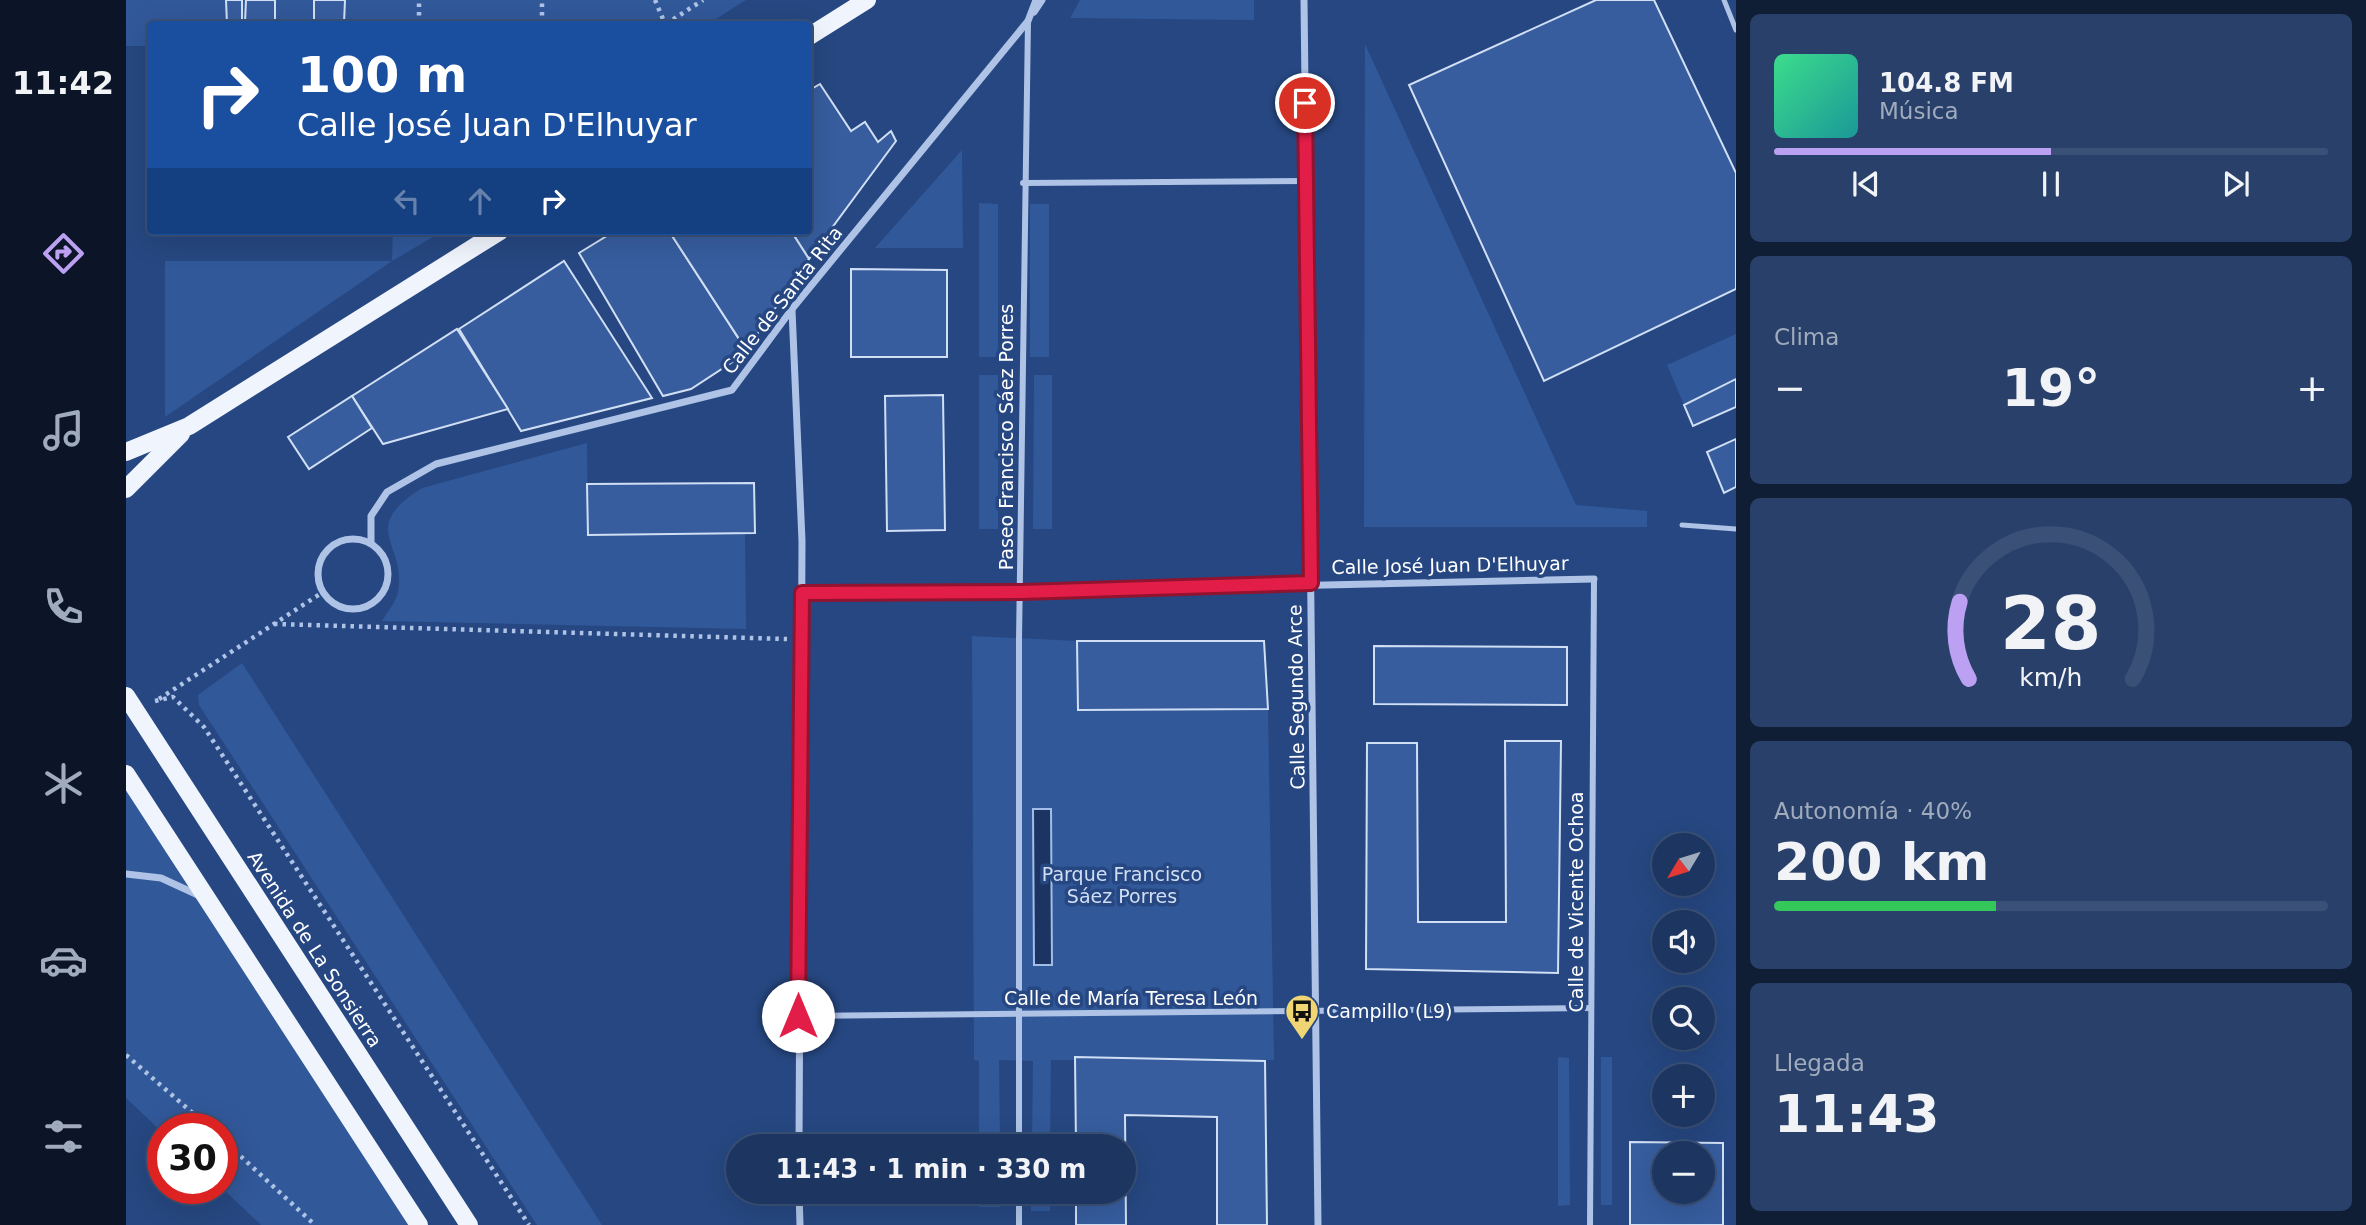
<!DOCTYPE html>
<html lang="es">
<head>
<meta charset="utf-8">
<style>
  :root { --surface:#1c3561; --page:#29406a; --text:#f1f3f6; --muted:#a0abbd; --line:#3a5076; --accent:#bca0f2 }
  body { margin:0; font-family:"DejaVu Sans",sans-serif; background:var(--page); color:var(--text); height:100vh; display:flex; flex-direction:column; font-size:26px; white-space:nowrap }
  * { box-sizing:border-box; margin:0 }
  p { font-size:23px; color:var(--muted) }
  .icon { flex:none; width:38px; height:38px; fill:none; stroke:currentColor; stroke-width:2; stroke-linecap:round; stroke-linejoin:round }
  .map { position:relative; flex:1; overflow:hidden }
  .panel { display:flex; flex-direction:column; gap:14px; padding:14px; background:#0f1d35; width:630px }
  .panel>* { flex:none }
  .banner { position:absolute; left:21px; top:21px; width:665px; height:214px; border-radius:7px; box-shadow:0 7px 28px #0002,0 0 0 2px var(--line); background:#1a4fa0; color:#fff; overflow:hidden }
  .needle { width:46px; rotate:232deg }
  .fabs { position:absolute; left:1526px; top:833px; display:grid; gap:14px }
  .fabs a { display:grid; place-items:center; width:63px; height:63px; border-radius:50%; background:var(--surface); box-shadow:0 7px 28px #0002,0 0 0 2px var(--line); font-size:35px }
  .speed { position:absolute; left:21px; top:1113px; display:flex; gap:14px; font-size:35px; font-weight:700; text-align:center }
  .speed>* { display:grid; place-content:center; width:91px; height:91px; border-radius:50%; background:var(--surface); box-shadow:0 7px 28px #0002,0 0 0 2px var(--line); line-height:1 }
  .speed .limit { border:10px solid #d22; background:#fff; color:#111 }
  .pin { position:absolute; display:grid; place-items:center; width:60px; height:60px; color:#fff; margin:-30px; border:4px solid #fff; border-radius:50%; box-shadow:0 2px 7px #0007 }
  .me { position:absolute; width:77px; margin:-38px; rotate:0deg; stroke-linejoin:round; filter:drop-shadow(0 0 5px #0008) }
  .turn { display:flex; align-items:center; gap:24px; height:147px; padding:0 35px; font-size:32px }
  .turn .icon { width:91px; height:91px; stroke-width:2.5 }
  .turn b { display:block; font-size:49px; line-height:60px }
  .lanes { display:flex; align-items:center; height:66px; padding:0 35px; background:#0003; justify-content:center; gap:35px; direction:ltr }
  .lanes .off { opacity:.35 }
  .big { font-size:52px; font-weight:700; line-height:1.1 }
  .panel .widget { flex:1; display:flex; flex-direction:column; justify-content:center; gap:10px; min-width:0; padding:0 24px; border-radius:10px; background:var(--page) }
  .panel .dial { align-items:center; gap:0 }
  .dial svg { height:182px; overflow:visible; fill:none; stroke:var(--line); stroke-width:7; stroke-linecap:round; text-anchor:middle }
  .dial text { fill:var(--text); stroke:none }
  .song { display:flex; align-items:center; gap:21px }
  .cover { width:84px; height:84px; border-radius:10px; background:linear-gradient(135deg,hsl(150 70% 55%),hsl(180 70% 35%)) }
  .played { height:7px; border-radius:4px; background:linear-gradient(90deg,var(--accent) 50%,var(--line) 50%) }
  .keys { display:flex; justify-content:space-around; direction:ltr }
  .heat { display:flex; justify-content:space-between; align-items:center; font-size:38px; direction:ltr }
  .charge { height:10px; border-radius:5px; background:linear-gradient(90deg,#34c759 40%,var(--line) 0) }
  .trip { position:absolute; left:600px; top:1134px; width:410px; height:70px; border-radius:35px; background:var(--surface); box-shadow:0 7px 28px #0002,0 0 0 2px var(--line); font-weight:700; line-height:70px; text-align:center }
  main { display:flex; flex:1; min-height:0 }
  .dock { display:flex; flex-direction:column; width:126px; justify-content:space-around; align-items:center; background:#0b1527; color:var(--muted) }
  .dock .icon { width:49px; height:49px }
  .dock .on { color:var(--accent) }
  .dock b { font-size:32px; color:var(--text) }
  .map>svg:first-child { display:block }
  .green { fill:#315899 }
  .water { fill:#1b3462; stroke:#a2bde7; stroke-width:2 }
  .building { fill:#375d9e; stroke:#d1dff5; stroke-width:2; fill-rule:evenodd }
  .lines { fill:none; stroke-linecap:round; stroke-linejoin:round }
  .path { stroke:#aec3e6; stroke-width:4.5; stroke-dasharray:3.5 5; stroke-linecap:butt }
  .service { stroke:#aec3e6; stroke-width:5 }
  .pedestrian { stroke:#aec3e6; stroke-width:6 }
  .minor { stroke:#aec3e6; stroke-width:7 }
  .primary { stroke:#eff4fd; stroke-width:18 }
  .route-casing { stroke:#92132f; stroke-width:18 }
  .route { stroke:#e11d48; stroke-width:12 }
  .labels { text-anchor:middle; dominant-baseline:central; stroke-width:7; stroke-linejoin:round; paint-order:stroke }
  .street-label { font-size:19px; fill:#fff; stroke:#264781 }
  .park-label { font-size:19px; fill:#d1dff5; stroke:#264781 }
  .poi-label { font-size:19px; fill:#fff; stroke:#264781; text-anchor:start }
</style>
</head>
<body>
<main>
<nav class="dock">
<b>11:42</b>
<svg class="icon on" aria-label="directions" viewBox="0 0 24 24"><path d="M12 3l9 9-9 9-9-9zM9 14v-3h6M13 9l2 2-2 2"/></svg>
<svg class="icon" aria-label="music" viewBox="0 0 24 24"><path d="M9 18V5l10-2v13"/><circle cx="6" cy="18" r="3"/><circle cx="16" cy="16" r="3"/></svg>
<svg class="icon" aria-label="phone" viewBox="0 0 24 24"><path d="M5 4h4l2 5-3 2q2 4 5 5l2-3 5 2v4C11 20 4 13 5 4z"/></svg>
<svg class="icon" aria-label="climate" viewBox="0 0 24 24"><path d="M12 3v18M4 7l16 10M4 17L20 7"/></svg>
<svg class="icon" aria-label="car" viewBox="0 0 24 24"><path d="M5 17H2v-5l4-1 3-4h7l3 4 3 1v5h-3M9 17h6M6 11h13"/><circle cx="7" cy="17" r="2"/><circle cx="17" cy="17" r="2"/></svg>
<svg class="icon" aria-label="filters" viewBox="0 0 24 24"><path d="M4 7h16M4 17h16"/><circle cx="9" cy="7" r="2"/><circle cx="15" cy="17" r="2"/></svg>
</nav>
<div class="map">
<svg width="1610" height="1225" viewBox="0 0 1610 1225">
  <rect width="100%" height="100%" fill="#264781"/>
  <g class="green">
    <polygon points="0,0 620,0 582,24 24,24 24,46 0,46"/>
    <polygon points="954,0 1128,0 1128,20 944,18"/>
    <polygon points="1239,44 1450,505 1521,511 1521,527 1238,527"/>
    <polygon points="836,150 837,248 749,248"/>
    <polygon points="853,203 872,204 872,357 853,357"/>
    <rect x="904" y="204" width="19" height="153"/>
    <polygon points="267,231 317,231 266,261 39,417 39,261 266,261"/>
    <polygon points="1610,334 1610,379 1558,405 1541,365"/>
    <rect x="853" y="375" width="19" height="154"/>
    <polygon points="908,375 926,375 926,529 907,529"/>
    <path d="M461,443L462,534L619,533L620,629L256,621C261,612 270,602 272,592C281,543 231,529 296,488Z"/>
    <polygon points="846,636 951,641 953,710 1142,709 1148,1060 925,1060 924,1146 906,1146 907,1061 873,1060 874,1146 853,1146 853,1061 848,1060"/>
    <polygon points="116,663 476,1225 411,1225 73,705 72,695"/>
    <polygon points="0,774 293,1225 135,1225 96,1188 96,1129 37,1129 37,1133 0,1098"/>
    <polygon points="1432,1057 1443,1058 1444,1205 1432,1206"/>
    <rect x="1475" y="1057" width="11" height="148"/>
    <rect x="853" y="1192" width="21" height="15"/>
    <rect x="905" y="1192" width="19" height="19"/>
  </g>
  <polygon class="water" points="907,809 925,809 926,965 908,965"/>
  <g class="building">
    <polygon points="100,0 116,0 116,24 101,24"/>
    <polygon points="120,0 149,0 149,23 119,22"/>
    <polygon points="188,0 219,0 218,23 188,23"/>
    <polygon points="1470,0 1528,0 1610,173 1610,289 1418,381 1283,85"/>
    <polygon points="694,84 725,131 739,122 752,142 765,131 770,141 683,259 665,231 682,231 682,91"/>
    <polygon points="489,231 543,231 613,339 617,355 565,389 537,396 453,253"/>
    <polygon points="543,231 665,231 683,259 617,355 613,339"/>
    <polygon points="438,261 526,398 395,431 333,329"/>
    <polygon points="725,269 821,270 821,357 725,357"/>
    <polygon points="331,329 382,409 257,444 226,396"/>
    <polygon points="1610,379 1610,407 1567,426 1558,405"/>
    <polygon points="817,395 819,530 761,531 759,396"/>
    <polygon points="226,396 246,428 183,469 162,437"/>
    <polygon points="1610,439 1610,487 1598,493 1581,452"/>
    <polygon points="628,483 629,533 462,535 461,484"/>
    <polygon points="951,641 1138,641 1142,709 952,710"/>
    <polygon points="1248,646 1441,647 1441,705 1248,704"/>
    <polygon points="1379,741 1435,741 1432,973 1240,969 1241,743 1291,743 1292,922 1380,922"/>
    <polygon points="949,1057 1139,1061 1141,1225 1091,1225 1091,1117 999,1115 1000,1225 950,1225 950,1192 998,1192 998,1146 950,1146"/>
    <path d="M1504,1142L1597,1143V1225H1504ZM1538,1153H1577V1192H1538Z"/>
  </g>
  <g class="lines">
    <g class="path">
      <polyline points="529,0 539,24"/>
      <polyline points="293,24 293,0"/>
      <polyline points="416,24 416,0"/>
      <polyline points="540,24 577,0"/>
      <polyline points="148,624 661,639"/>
      <polyline points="33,699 197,592"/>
      <polyline points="29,701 47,697 78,727 403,1225"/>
      <polyline points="0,1055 85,1129"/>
      <polyline points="96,1139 189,1225"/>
    </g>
    <g class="service">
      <polyline points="1598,0 1610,30"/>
      <polyline points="1556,525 1610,529"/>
    </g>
    <g class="pedestrian">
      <polyline points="897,183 1180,181"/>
      <polyline points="672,1016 1465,1008"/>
      <polyline points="893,1146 893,640 902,21"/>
      <polyline points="893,1225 893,1192"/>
      <polyline points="1464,1225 1468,579"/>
    </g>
    <g class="minor">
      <polyline points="1178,0 1192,1225"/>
      <polyline points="908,12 916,0"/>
      <polyline points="666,310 676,541 673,1146"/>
      <circle cx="227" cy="574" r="35"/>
      <polyline points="245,543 245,516 261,492 310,464 606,390 666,309 902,21 910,0"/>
      <polyline points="676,593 896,592 1468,579"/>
      <polyline points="0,874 35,878 72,895"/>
      <polyline points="673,1192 674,1225"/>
    </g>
    <g class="primary">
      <polyline points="682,37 741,0"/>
      <polyline points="0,452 63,426 374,231"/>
      <polyline points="0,489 55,434"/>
      <polyline points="0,696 343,1225"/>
      <polyline points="0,774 293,1225"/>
    </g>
  </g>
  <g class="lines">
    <g class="route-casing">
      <polyline id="route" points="672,1016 676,593 895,592 1185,583 1179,103"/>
    </g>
    <use href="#route" class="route"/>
  </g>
  <defs>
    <g id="bus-pin" transform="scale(1.75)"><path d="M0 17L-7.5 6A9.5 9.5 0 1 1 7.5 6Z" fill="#efd573" stroke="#264781"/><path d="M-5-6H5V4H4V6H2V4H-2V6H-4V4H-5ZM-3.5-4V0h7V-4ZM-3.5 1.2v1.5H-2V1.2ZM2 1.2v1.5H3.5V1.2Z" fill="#111"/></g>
  </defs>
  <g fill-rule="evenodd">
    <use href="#bus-pin" x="1176" y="1011"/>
  </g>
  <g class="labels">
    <g class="street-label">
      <text transform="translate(656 300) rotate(-52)">Calle de Santa Rita</text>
      <text transform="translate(880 437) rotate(-90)">Paseo Francisco Sáez Porres</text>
      <text transform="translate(1324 565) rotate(-1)">Calle José Juan D'Elhuyar</text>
      <text transform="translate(1170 697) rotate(-91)">Calle Segundo Arce</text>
      <text transform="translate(1450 902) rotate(-90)">Calle de Vicente Ochoa</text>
      <text transform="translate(189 949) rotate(57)">Avenida de La Sonsierra</text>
      <text x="1005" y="998">Calle de María Teresa León</text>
    </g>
    <g class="park-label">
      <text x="996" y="874">Parque Francisco<tspan x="996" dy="22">Sáez Porres</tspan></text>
    </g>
    <g class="poi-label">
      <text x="1200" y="1011">Campillo (L9)</text>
    </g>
  </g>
</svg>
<div class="fabs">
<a><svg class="needle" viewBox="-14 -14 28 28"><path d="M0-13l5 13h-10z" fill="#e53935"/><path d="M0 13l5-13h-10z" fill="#a0abbd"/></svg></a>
<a><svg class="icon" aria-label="sound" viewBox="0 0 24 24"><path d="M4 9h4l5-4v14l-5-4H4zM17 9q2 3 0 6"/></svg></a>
<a><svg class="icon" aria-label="search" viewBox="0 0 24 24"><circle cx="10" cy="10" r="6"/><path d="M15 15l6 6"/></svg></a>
<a>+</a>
<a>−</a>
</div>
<div class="speed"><div class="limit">30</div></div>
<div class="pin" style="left:1179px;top:103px;background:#d93025"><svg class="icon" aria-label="arrive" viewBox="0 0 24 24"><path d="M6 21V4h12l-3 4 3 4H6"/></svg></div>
<svg class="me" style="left:672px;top:1016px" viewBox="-20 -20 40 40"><circle r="19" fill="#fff"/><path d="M0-13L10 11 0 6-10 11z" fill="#e11d48"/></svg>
<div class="trip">11:43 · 1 min · 330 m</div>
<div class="banner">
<div class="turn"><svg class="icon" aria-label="right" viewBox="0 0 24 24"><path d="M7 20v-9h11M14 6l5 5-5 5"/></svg><div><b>100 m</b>Calle José Juan D'Elhuyar</div></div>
<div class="lanes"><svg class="icon off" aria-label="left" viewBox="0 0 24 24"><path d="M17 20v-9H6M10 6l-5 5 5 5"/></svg><svg class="icon off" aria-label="ahead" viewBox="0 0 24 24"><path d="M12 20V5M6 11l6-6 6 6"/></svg><svg class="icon" aria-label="right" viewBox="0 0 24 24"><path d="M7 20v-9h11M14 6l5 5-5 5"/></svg></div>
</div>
</div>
<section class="panel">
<div class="widget">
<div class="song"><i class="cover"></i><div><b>104.8 FM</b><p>Música</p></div></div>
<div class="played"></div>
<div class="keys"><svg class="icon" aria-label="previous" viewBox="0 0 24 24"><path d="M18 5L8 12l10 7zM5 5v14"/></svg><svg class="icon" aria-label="pause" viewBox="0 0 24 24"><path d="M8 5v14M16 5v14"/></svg><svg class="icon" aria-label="next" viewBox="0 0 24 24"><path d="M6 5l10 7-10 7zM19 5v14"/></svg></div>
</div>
<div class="widget"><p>Clima</p>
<div class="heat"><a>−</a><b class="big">19°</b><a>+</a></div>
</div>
<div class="widget dial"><svg viewBox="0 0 100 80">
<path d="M14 69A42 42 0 1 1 86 69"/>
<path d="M14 69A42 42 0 0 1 10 35" stroke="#bca0f2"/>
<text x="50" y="56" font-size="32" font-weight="700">28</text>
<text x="50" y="72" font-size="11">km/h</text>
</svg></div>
<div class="widget"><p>Autonomía · 40%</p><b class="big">200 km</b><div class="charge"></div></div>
<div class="widget"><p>Llegada</p><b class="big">11:43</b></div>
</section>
</main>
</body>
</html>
